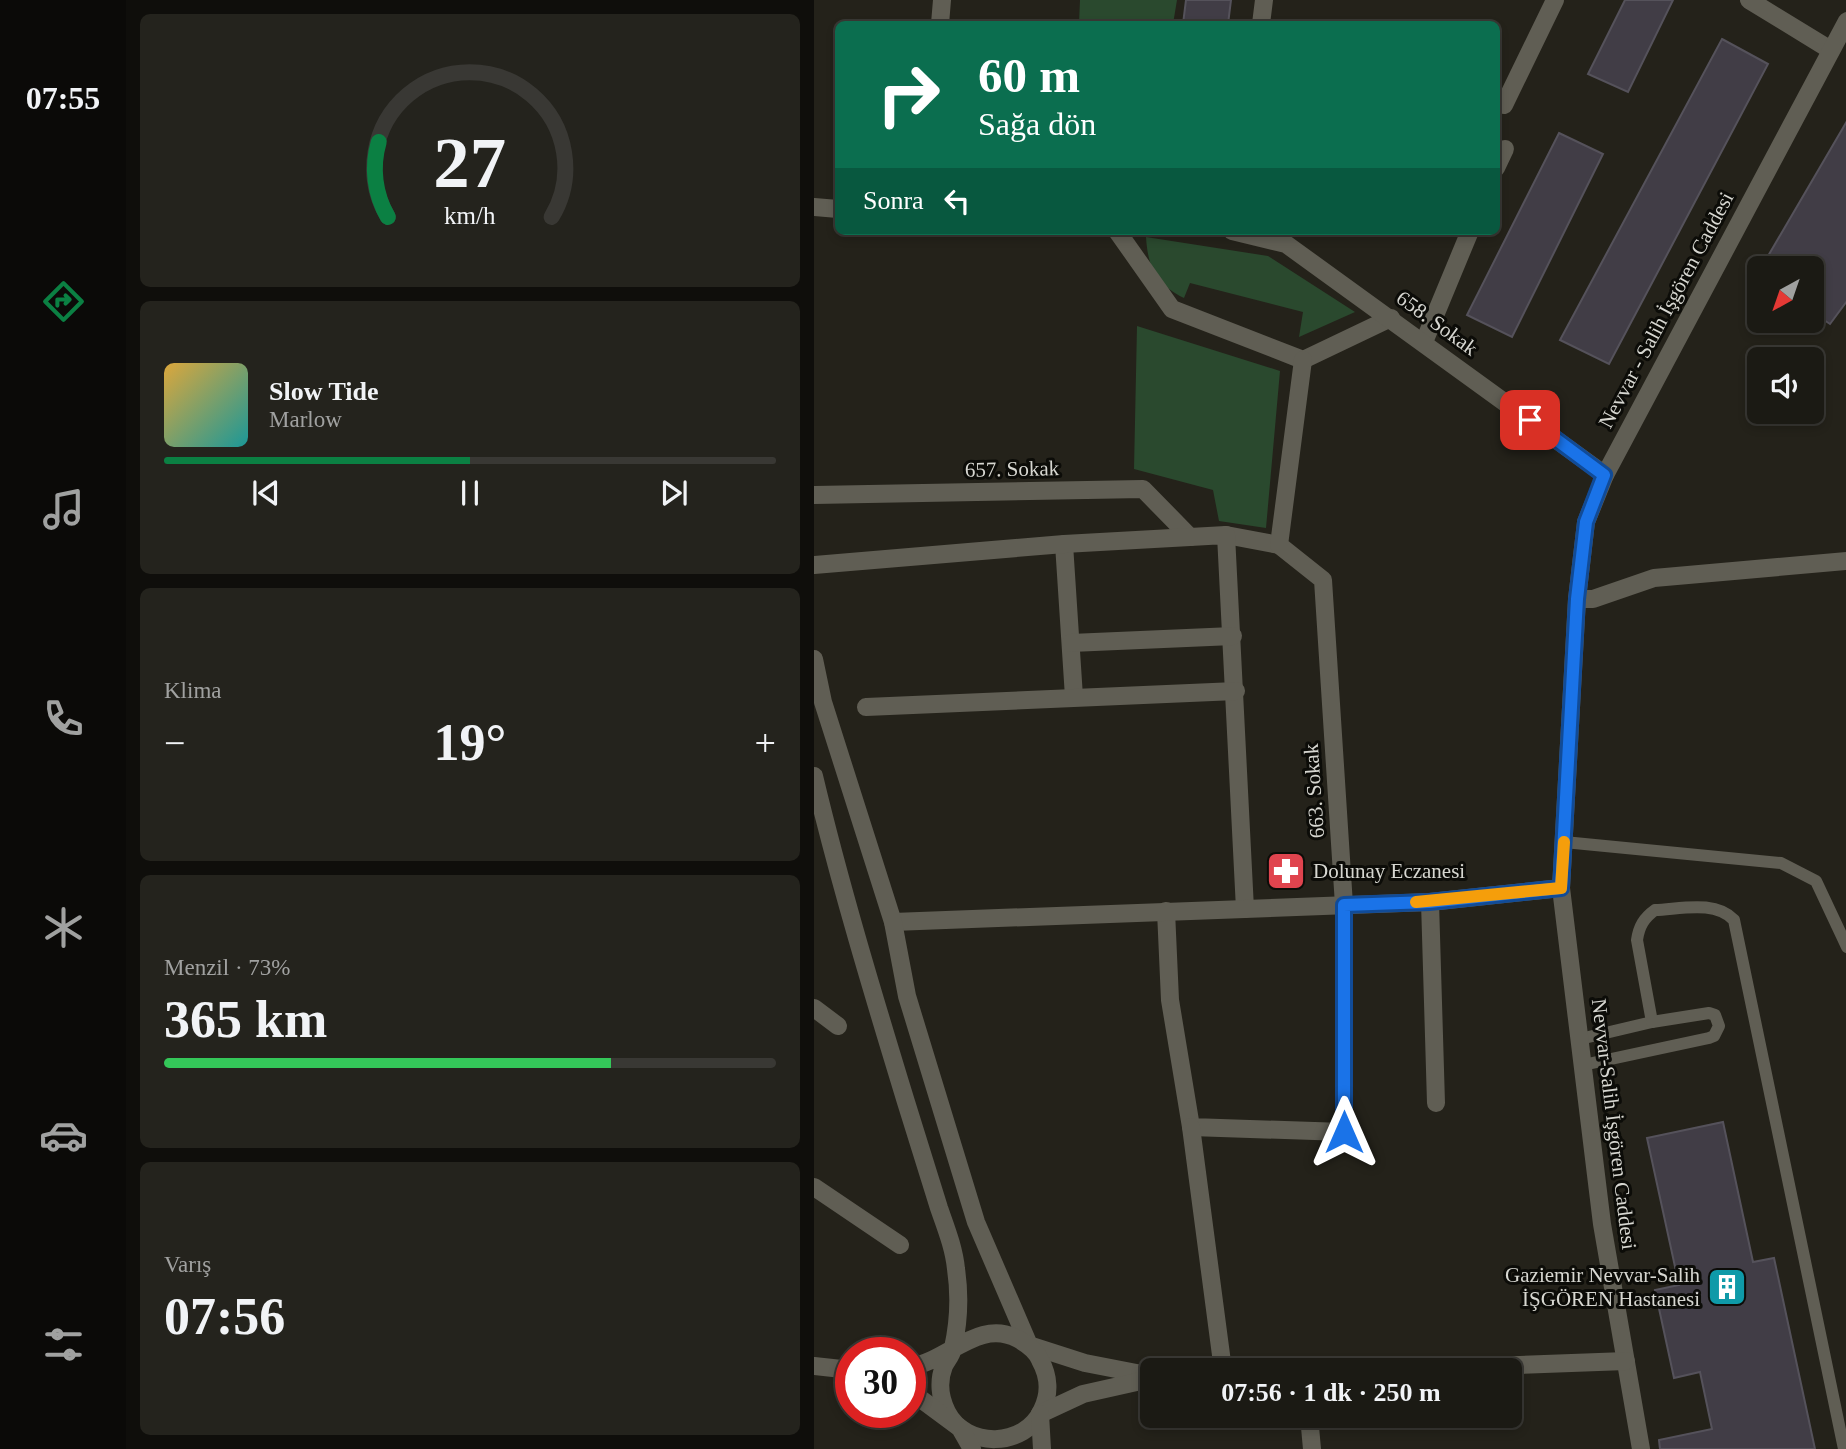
<!DOCTYPE html>
<html lang="tr">
<head>
<meta charset="utf-8">
<style>
  :root { --surface:#1b1a14; --page:#24231d; --text:#f1f3f6; --muted:#a0a1a0; --line:#393834; --accent:#0b8043 }
  body { margin:0; font-family:"Times New Roman",serif; background:var(--page); color:var(--text); height:100vh; display:flex; flex-direction:column; font-size:26px; white-space:nowrap }
  * { box-sizing:border-box; margin:0 }
  p { font-size:23px; color:var(--muted) }
  .icon { flex:none; width:38px; height:38px; fill:none; stroke:currentColor; stroke-width:2; stroke-linecap:round; stroke-linejoin:round }
  .map { position:relative; flex:1; overflow:hidden }
  .side { display:flex; flex-direction:column; gap:14px; padding:14px; background:#0f0e0b; width:688px }
  .side>* { flex:none }
  .banner { position:absolute; left:21px; top:21px; width:665px; height:214px; border-radius:10px; box-shadow:0 4px 10px #0003,0 0 0 2px var(--line); background:#0b6e4f; color:#fff; overflow:hidden }
  .needle { width:46px; rotate:220deg }
  .buttons { position:absolute; left:933px; top:256px; display:grid; gap:14px }
  .buttons a { display:grid; place-items:center; width:77px; height:77px; border-radius:10px; background:var(--surface); box-shadow:0 4px 10px #0003,0 0 0 2px var(--line); font-size:35px }
  .speed { position:absolute; left:21px; top:1337px; display:flex; gap:14px; font-size:35px; font-weight:700; text-align:center }
  .speed>* { display:grid; place-content:center; width:91px; height:91px; border-radius:50%; background:var(--surface); box-shadow:0 4px 10px #0003,0 0 0 2px var(--line); line-height:1 }
  .speed .limit { border:10px solid #d22; background:#fff; color:#111 }
  .pin { position:absolute; display:grid; place-items:center; width:60px; height:60px; color:#fff; margin:-30px; border-radius:14px; box-shadow:0 4px 10px #0006 }
  .me { position:absolute; width:77px; margin:-38px; rotate:0deg; stroke-linejoin:round; filter:drop-shadow(0 0 5px #0008) }
  .turn { display:flex; align-items:center; gap:24px; height:147px; padding:0 28px; font-size:32px }
  .turn .icon { width:91px; height:91px; stroke-width:2.5 }
  .turn b { display:block; font-size:49px; line-height:60px }
  .then { display:flex; align-items:center; height:66px; padding:0 28px; background:#0003; gap:14px; font-size:26px }
  .big { font-size:52px; font-weight:700; line-height:1.1 }
  .side .tile { flex:1; display:flex; flex-direction:column; justify-content:center; gap:10px; min-width:0; padding:0 24px; border-radius:10px; background:var(--page) }
  .side .dial { align-items:center; gap:0 }
  .dial svg { height:182px; overflow:visible; fill:none; stroke:var(--line); stroke-width:7; stroke-linecap:round; text-anchor:middle }
  .dial text { fill:var(--text); stroke:none }
  .song { display:flex; align-items:center; gap:21px }
  .cover { width:84px; height:84px; border-radius:10px; background:linear-gradient(135deg,hsl(40 70% 55%),hsl(180 70% 35%)) }
  .played { height:7px; border-radius:4px; background:linear-gradient(90deg,var(--accent) 50%,var(--line) 50%) }
  .keys { display:flex; justify-content:space-around; direction:ltr }
  .heat { display:flex; justify-content:space-between; align-items:center; font-size:38px; direction:ltr }
  .charge { height:10px; border-radius:5px; background:linear-gradient(90deg,#34c759 73%,var(--line) 0) }
  .trip { position:absolute; left:326px; top:1358px; width:382px; height:70px; border-radius:10px; background:var(--surface); box-shadow:0 4px 10px #0003,0 0 0 2px var(--line); font-weight:700; line-height:70px; text-align:center }
  main { display:flex; flex:1; min-height:0 }
  .menu { display:flex; flex-direction:column; width:126px; justify-content:space-around; align-items:center; background:#0b0a08; color:var(--muted) }
  .menu .icon { width:49px; height:49px }
  .menu .on { color:var(--accent) }
  .menu b { font-size:32px; color:var(--text) }
  .map>svg:first-child { display:block }
  .green { fill:#2a492e }
  .building { fill:#413d46; stroke:#55525b; stroke-width:2 }
  .lines { fill:none; stroke-linecap:round; stroke-linejoin:round }
  .lane { stroke:#605e54; stroke-width:12 }
  .street { stroke:#605e54; stroke-width:18 }
  .secondary { stroke:#605e54; stroke-width:18 }
  .route-casing { stroke:#114b97; stroke-width:18 }
  .route { stroke:#1a73e8; stroke-width:12 }
  .slow { stroke:#f59e0b; stroke-width:12 }
  .labels { text-anchor:middle; dominant-baseline:central; stroke-width:6; stroke-linejoin:round; paint-order:stroke }
  .street-label { font-size:21px; fill:#d7d7d1; stroke:#0c0c08 }
  .poi-label { font-size:21px; fill:#d7d7d1; stroke:#0c0c08; text-anchor:start }
</style>
</head>
<body>
<main>
<nav class="menu">
<b>07:55</b>
<svg class="icon on" aria-label="directions" viewBox="0 0 24 24"><path d="M12 3l9 9-9 9-9-9zM9 14v-3h6M13 9l2 2-2 2"/></svg>
<svg class="icon" aria-label="music" viewBox="0 0 24 24"><path d="M9 18V5l10-2v13"/><circle cx="6" cy="18" r="3"/><circle cx="16" cy="16" r="3"/></svg>
<svg class="icon" aria-label="phone" viewBox="0 0 24 24"><path d="M5 4h4l2 5-3 2q2 4 5 5l2-3 5 2v4C11 20 4 13 5 4z"/></svg>
<svg class="icon" aria-label="climate" viewBox="0 0 24 24"><path d="M12 3v18M4 7l16 10M4 17L20 7"/></svg>
<svg class="icon" aria-label="car" viewBox="0 0 24 24"><path d="M5 17H2v-5l4-1 3-4h7l3 4 3 1v5h-3M9 17h6M6 11h13"/><circle cx="7" cy="17" r="2"/><circle cx="17" cy="17" r="2"/></svg>
<svg class="icon" aria-label="filters" viewBox="0 0 24 24"><path d="M4 7h16M4 17h16"/><circle cx="9" cy="7" r="2"/><circle cx="15" cy="17" r="2"/></svg>
</nav>
<section class="side">
<div class="tile dial"><svg viewBox="0 0 100 80">
<path d="M14 69A42 42 0 1 1 86 69"/>
<path d="M14 69A42 42 0 0 1 10 36" stroke="#0b8043"/>
<text x="50" y="56" font-size="32" font-weight="700">27</text>
<text x="50" y="72" font-size="11">km/h</text>
</svg></div>
<div class="tile">
<div class="song"><i class="cover"></i><div><b>Slow Tide</b><p>Marlow</p></div></div>
<div class="played"></div>
<div class="keys"><svg class="icon" aria-label="previous" viewBox="0 0 24 24"><path d="M18 5L8 12l10 7zM5 5v14"/></svg><svg class="icon" aria-label="pause" viewBox="0 0 24 24"><path d="M8 5v14M16 5v14"/></svg><svg class="icon" aria-label="next" viewBox="0 0 24 24"><path d="M6 5l10 7-10 7zM19 5v14"/></svg></div>
</div>
<div class="tile"><p>Klima</p>
<div class="heat"><a>−</a><b class="big">19°</b><a>+</a></div>
</div>
<div class="tile"><p>Menzil · 73%</p><b class="big">365 km</b><div class="charge"></div></div>
<div class="tile"><p>Varış</p><b class="big">07:56</b></div>
</section>
<div class="map">
<svg width="1033" height="1449" viewBox="0 0 1033 1449">
  <rect width="100%" height="100%" fill="#24221a"/>
  <g class="green">
    <polygon points="266,0 363,0 359,24 265,24"/>
    <path d="M332,237L454,256L541,312L485,337L489,312L376,283L370,298C342,284 334,268 332,237Z"/>
    <polygon points="323,326 466,371 452,528 405,521 399,490 320,469"/>
  </g>
  <g class="building">
    <polygon points="372,0 417,0 414,24 369,24"/>
    <polygon points="811,0 859,0 814,92 774,74"/>
    <polygon points="908,39 954,64 795,364 746,340"/>
    <polygon points="1033,121 1033,301 1016,324 998,312 998,268 947,268"/>
    <polygon points="745,133 789,154 698,337 653,315"/>
    <polygon points="909,1122 939,1262 960,1258 1001,1449 846,1449 845,1440 898,1429 886,1372 860,1378 841,1290 865,1285 833,1138"/>
  </g>
  <g class="lines">
    <g class="lane">
      <polyline points="750,842 967,863 1002,881 1033,947"/>
      <path d="M766,1039L838,1022L823,940C825,926 830,918 841,910C867,909 901,900 920,920L1030,1449"/>
      <polyline points="769,1065 895,1038 900,1036 905,1026 901,1015 895,1013 838,1022"/>
    </g>
    <g class="street">
      <polyline points="935,0 1015,49"/>
      <polyline points="126,24 128,0"/>
      <polyline points="447,24 450,0"/>
      <polyline points="690,105 741,0"/>
      <polyline points="682,168 691,149"/>
      <polyline points="303,231 358,309 489,360 577,318"/>
      <polyline points="610,342 656,231"/>
      <polyline points="0,495 329,489 376,537"/>
      <polyline points="412,535 465,545"/>
      <polyline points="250,544 260,697"/>
      <polyline points="0,565 250,544 412,535 431,909"/>
      <polyline points="763,599 779,599 840,578 1033,561"/>
      <polyline points="257,643 419,636"/>
      <polyline points="52,707 422,691"/>
      <polyline points="616,902 622,1103"/>
      <polyline points="352,911 356,1000 377,1127 530,1132 530,905 509,580 465,545 489,360"/>
      <polyline points="79,922 616,902 747,888"/>
      <polyline points="0,1008 24,1026"/>
      <polyline points="377,1127 409,1370"/>
      <polyline points="0,1187 86,1245"/>
      <polyline points="495,1416 498,1449"/>
      <polyline points="827,1449 788,1224 747,888 763,599 772,522 791,475 1033,21"/>
    </g>
    <g class="secondary">
      <polyline points="0,207 24,209"/>
      <polyline points="418,231 472,244 791,475"/>
      <polyline points="0,659 9,702 79,922 93,996 162,1222 215,1345 271,1363 338,1376"/>
      <path d="M0,776C26,885 59,994 92,1102C103,1137 114,1173 125,1208C132,1228 140,1248 142,1269C146,1296 145,1321 139,1348C138,1355 133,1360 130,1366C124,1381 126,1398 133,1412C152,1449 211,1448 228,1410C236,1394 235,1376 226,1360C222,1350 213,1344 204,1339C165,1318 134,1361 96,1367"/>
      <polyline points="0,1366 37,1370"/>
      <polyline points="571,1370 812,1361"/>
      <polyline points="96,1391 146,1428 158,1449"/>
      <polyline points="226,1414 269,1394 336,1379"/>
      <polyline points="226,1414 228,1449"/>
    </g>
  </g>
  <g class="lines">
    <g class="route-casing">
      <polyline id="route" points="530,1132 530,905 615,902 747,888 763,599 772,522 790,475 716,420"/>
    </g>
    <use href="#route" class="route"/>
    <polyline class="slow" points="602,902 747,888 750,842"/>
  </g>
  <defs>
    <g id="pharmacy-square" transform="scale(2.0125)"><rect x="-9" y="-9" width="18" height="18" rx="4" fill="#e0444e" stroke="#0c0c08"/><path d="M-2-6h4v4h4v4h-4v4h-4v-4h-4v-4h4Z" fill="#fff"/></g>
    <g id="building-square" transform="scale(2.0125)"><rect x="-9" y="-9" width="18" height="18" rx="4" fill="#0f9aa8" stroke="#0c0c08"/><path d="M-4-6H4V6H1V3H-1V6H-4ZM-2.5-4.3h1.7v1.8h-1.7ZM.8-4.3h1.7v1.8H.8ZM-2.5-1h1.7V.8h-1.7ZM.8-1h1.7V.8H.8Z" fill="#fff"/></g>
  </defs>
  <g fill-rule="evenodd">
    <use href="#pharmacy-square" x="472" y="871"/>
    <use href="#building-square" x="913" y="1287"/>
  </g>
  <g class="labels">
    <g class="street-label">
      <text transform="translate(852 310) rotate(-62)">Nevvar - Salih İşgören Caddesi</text>
      <text transform="translate(623 323) rotate(36)">658. Sokak</text>
      <text transform="translate(198 469) rotate(-1)">657. Sokak</text>
      <text transform="translate(500 791) rotate(-94)">663. Sokak</text>
      <text transform="translate(800 1124) rotate(83)">Nevvar-Salih İşgören Caddesi</text>
    </g>
    <g class="poi-label">
      <text x="499" y="871">Dolunay Eczanesi</text>
      <text x="886" y="1275" text-anchor="end">Gaziemir Nevvar-Salih<tspan x="886" dy="24">İŞGÖREN Hastanesi</tspan></text>
    </g>
  </g>
</svg>
<div class="buttons">
<a><svg class="needle" viewBox="-14 -14 28 28"><path d="M0-13l5 13h-10z" fill="#e53935"/><path d="M0 13l5-13h-10z" fill="#a0a1a0"/></svg></a>
<a><svg class="icon" aria-label="sound" viewBox="0 0 24 24"><path d="M4 9h4l5-4v14l-5-4H4zM17 9q2 3 0 6"/></svg></a>
</div>
<div class="speed"><div class="limit">30</div></div>
<div class="pin" style="left:716px;top:420px;background:#d93025"><svg class="icon" aria-label="arrive" viewBox="0 0 24 24"><path d="M6 21V4h12l-3 4 3 4H6"/></svg></div>
<svg class="me" style="left:530px;top:1132px" viewBox="-20 -20 40 40"><path d="M0-17L14 15 0 8-14 15z" fill="#1a73e8" stroke="#fff" stroke-width="4"/></svg>
<div class="trip">07:56 · 1 dk · 250 m</div>
<div class="banner">
<div class="turn"><svg class="icon" aria-label="right" viewBox="0 0 24 24"><path d="M7 20v-9h11M14 6l5 5-5 5"/></svg><div><b>60 m</b>Sağa dön</div></div>
<div class="then">Sonra<svg class="icon" aria-label="left" viewBox="0 0 24 24"><path d="M17 20v-9H6M10 6l-5 5 5 5"/></svg></div>
</div>
</div>
</main>
</body>
</html>
